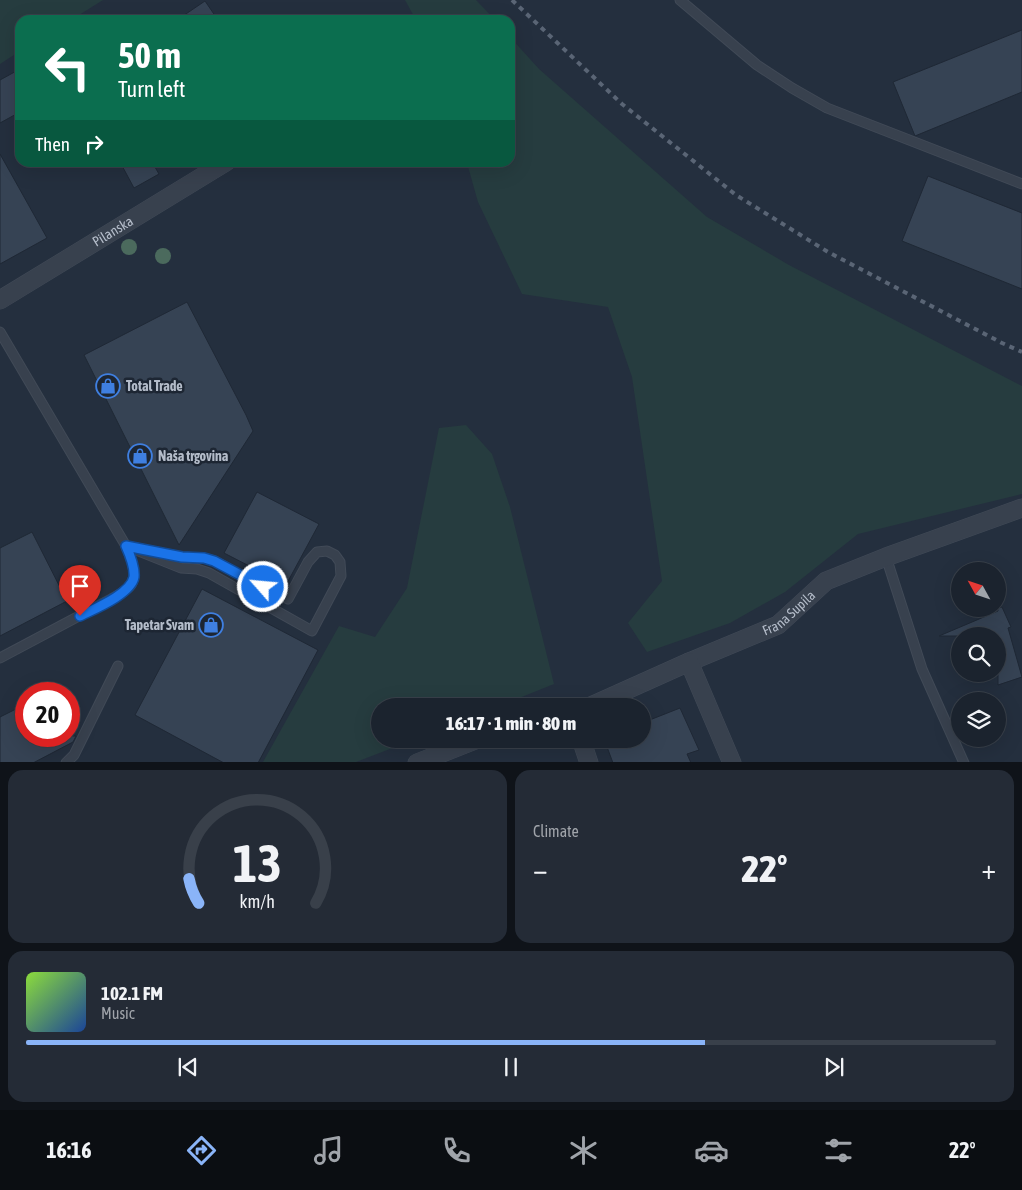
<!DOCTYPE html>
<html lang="en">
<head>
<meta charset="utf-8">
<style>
  :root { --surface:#1b232e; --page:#242b36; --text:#f1f3f6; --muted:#a0a4aa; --line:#39404a; --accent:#8ab4f8 }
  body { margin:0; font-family:"Asap Condensed",sans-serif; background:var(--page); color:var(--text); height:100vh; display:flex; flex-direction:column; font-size:19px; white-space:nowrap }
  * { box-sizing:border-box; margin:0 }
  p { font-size:16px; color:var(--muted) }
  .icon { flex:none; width:28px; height:28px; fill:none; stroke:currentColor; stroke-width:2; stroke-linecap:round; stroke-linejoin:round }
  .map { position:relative; height:762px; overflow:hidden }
  .details { display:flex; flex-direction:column; gap:8px; padding:8px; background:#0f1319; flex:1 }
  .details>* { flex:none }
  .guide { position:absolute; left:15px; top:15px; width:500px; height:152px; border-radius:15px; box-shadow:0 5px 20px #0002,0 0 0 1px var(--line); background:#0b6e4f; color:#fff; overflow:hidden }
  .needle { width:32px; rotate:310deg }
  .buttons { position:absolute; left:951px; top:562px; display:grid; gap:10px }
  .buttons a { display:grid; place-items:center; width:55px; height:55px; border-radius:50%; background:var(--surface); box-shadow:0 5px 20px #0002,0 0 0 1px var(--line); font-size:25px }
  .speed { position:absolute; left:15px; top:682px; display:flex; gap:10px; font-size:25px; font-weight:700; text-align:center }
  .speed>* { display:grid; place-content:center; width:65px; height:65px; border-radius:50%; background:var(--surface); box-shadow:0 5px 20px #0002,0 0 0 1px var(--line); line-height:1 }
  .speed .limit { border:8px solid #d22; background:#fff; color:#111 }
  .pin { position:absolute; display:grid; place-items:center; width:42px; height:42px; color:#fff; margin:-51px -21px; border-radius:50% 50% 50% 0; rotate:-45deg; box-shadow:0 0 5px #0007 }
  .pin .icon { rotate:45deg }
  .me { position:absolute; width:55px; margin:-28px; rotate:297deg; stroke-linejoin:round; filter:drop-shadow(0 0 4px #0008) }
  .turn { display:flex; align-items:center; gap:18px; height:105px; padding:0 20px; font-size:22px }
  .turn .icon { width:65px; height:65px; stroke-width:2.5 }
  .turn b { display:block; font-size:35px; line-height:42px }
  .then { display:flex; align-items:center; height:48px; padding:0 20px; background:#0003; gap:10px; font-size:19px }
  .big { font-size:38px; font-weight:800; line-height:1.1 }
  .details .tile { flex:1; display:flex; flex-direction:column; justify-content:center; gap:8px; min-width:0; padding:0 18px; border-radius:15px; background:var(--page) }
  .details .dial { align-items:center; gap:0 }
  .dial svg { height:130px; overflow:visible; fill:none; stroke:var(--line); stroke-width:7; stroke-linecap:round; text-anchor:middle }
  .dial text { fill:var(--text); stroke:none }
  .song { display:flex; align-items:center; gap:15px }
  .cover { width:60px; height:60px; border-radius:8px; background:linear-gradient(135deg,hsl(90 70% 55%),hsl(220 70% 35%)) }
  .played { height:5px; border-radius:2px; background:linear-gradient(90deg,var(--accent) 70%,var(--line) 70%) }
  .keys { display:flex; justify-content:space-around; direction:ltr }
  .heat { display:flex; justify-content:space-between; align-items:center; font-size:28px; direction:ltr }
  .details .tiles { flex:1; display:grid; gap:8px; grid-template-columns:1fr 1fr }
  .tile:last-child { grid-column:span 2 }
  .trip { position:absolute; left:371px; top:698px; width:280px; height:50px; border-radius:25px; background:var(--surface); box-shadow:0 5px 20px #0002,0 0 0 1px var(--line); font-weight:800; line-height:50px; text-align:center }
  .tabs { display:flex; height:80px; justify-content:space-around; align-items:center; background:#0b0e12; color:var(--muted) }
  .tabs .icon { width:35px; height:35px }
  .tabs .on { color:var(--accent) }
  .tabs b { font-size:22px; color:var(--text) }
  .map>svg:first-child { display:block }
  .green { fill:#263c3f }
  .building { fill:#364354; stroke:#1f2835 }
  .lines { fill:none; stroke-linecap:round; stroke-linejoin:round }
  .lane-casing { stroke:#414a57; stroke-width:11 }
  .street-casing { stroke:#414a57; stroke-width:19 }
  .lane { stroke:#38414e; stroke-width:9 }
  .street { stroke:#38414e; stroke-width:18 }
  .rail { stroke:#5a6575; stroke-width:4; stroke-dasharray:5 5; stroke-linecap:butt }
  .tree { fill:#4b6a5d }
  .route-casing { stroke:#114b97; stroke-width:12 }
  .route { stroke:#1a73e8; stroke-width:9 }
  .labels { text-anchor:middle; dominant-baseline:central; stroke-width:5; stroke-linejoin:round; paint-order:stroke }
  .street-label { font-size:14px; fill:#b4bcc9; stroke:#1d2633 }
  .poi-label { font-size:14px; font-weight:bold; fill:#b4bcc9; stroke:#1d2633; text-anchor:start }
</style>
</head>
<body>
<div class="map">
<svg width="1022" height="763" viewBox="0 0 1022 763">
  <rect width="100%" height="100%" fill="#242f3e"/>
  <g class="green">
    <polygon points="0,0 103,0 71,20 20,20 20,51 0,64"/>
    <polygon points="405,0 476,0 495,20 416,20"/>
    <polygon points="510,37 539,69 707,217 789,265 1022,386 1022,494 858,534 785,592 730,623 647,652 628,623 662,581 632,377 608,307 522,294 478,202 467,163 510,162"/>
    <polygon points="466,425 492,454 510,507 554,684 499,706 380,706 380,739 416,739 356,762 263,762 339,626 375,637 407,588 439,428"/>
  </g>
  <g class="building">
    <polygon points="205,1 218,20 177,20"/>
    <polygon points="1022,30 1022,92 915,136 893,82"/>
    <polygon points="20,69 20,112 0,123 0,80"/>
    <polygon points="0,154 47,238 0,264"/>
    <polygon points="120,162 152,162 159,174 134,188"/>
    <polygon points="928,176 1022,213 1022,289 902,241"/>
    <polygon points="187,302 246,415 253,431 179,545 84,355"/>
    <polygon points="257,492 319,524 286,585 224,553"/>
    <polygon points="32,532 67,601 0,636 0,548"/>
    <polygon points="202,589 318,650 258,763 224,763 135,715"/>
    <polygon points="1002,607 1011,627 1008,628 1022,677 998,685 998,636 939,636 998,611 998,608"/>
    <polygon points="26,704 26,736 76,736 73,742 33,763 0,763 0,717"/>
    <polygon points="680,708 699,750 687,754 691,763 613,763 604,739 642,739 642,723"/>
  </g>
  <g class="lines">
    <g class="lane-casing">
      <g id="lane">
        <polyline points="680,0 757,65 792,88 827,108 1022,184"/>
        <path d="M0,332L126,546C130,557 138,573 131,585C127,591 118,595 111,599L0,658"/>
        <polygon points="126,546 182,557 204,558 215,561 250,581 288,599 308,562 317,552 327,551 335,555 340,562 341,576 312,631 209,573 197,569 181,568"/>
        <polyline points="886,557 922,669 964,763"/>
        <polyline points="66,763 74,755 118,666"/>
      </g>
    </g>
    <g class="street-casing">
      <g id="street">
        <path id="s1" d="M0,300L226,162"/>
        <path id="s2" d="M689,662L778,625L826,581L886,557L1022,508"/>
        <polyline points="591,706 689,662 732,763"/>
        <polyline points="581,739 589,763"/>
        <polyline points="417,763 478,739"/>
      </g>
    </g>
    <use href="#lane" class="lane"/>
    <use href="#street" class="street"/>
    <polyline class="rail" points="512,0 622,104 736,195 828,252 1002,343 1022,352"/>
  </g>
  <g class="tree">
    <circle cx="129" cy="247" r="8"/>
    <circle cx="163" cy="256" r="8"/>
  </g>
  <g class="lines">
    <g class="route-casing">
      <path id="route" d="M80,616C94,609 131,594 134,577C135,567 130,555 126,546L182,557L204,558L214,561L263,587"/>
    </g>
    <use href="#route" class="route"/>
  </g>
  <defs>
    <g id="shop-ring" transform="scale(1.25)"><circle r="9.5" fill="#1d2633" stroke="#3f7fe0" stroke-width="1.5"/><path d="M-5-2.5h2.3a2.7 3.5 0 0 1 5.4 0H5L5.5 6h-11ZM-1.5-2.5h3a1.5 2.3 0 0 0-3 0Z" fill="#3f7fe0"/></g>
  </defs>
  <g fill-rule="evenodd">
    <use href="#shop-ring" x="108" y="386"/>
    <use href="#shop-ring" x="140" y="456"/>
    <use href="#shop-ring" x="211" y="625"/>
  </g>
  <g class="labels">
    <g class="street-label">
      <text stroke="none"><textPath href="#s1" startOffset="132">Pilanska</textPath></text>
      <text stroke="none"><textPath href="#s2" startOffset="112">Frana Supila</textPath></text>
    </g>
    <g class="poi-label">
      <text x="126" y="386">Total Trade</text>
      <text x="158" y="456">Naša trgovina</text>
      <text x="194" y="625" text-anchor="end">Tapetar Svam</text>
    </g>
  </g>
</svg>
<div class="buttons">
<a><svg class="needle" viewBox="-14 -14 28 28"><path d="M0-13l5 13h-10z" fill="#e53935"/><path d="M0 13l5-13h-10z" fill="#a0a4aa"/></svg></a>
<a><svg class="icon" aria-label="search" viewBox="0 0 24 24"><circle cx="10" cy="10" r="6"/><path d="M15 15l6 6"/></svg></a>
<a><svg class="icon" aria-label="layers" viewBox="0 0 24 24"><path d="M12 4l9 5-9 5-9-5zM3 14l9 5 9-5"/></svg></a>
</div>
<div class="speed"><div class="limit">20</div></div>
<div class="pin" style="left:80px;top:616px;background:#d93025"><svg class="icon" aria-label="arrive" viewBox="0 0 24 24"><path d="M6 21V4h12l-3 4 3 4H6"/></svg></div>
<svg class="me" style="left:263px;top:587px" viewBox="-20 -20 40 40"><circle r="17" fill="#1a73e8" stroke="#fff" stroke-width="3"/><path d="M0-11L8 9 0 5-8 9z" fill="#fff"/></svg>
<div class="trip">16:17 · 1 min · 80 m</div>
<div class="guide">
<div class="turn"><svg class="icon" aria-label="left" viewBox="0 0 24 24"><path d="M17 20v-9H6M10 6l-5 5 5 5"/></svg><div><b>50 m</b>Turn left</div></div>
<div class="then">Then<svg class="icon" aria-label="right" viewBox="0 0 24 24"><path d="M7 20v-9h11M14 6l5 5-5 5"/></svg></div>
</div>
</div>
<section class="details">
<div class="tiles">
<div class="tile dial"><svg viewBox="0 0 100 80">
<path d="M14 69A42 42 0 1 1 86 69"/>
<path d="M14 69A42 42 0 0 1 8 54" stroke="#8ab4f8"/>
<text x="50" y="56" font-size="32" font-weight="700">13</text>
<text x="50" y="72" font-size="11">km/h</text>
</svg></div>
<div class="tile"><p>Climate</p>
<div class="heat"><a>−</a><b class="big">22°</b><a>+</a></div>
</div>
<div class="tile">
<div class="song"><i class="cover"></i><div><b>102.1 FM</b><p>Music</p></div></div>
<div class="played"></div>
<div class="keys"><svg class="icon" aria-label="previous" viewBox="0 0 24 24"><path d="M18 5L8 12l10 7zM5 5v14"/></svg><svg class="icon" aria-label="pause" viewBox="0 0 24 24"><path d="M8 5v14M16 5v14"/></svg><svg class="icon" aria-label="next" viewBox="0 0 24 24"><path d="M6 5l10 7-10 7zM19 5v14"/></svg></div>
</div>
</div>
</section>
<nav class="tabs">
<b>16:16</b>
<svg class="icon on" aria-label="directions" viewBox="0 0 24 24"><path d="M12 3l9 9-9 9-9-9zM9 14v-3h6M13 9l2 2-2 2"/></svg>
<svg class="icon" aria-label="music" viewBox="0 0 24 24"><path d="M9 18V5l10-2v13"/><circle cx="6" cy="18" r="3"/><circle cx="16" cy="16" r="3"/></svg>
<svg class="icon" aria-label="phone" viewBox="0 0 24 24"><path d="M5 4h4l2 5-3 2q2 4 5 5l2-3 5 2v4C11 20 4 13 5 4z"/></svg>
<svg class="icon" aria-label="climate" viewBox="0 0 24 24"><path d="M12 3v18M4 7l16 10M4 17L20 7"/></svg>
<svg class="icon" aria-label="car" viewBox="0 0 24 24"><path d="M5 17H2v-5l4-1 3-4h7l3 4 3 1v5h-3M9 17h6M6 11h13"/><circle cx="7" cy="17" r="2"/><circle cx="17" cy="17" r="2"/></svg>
<svg class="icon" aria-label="filters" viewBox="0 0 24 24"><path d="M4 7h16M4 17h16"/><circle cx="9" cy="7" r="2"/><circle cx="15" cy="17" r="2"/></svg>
<b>22°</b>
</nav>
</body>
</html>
